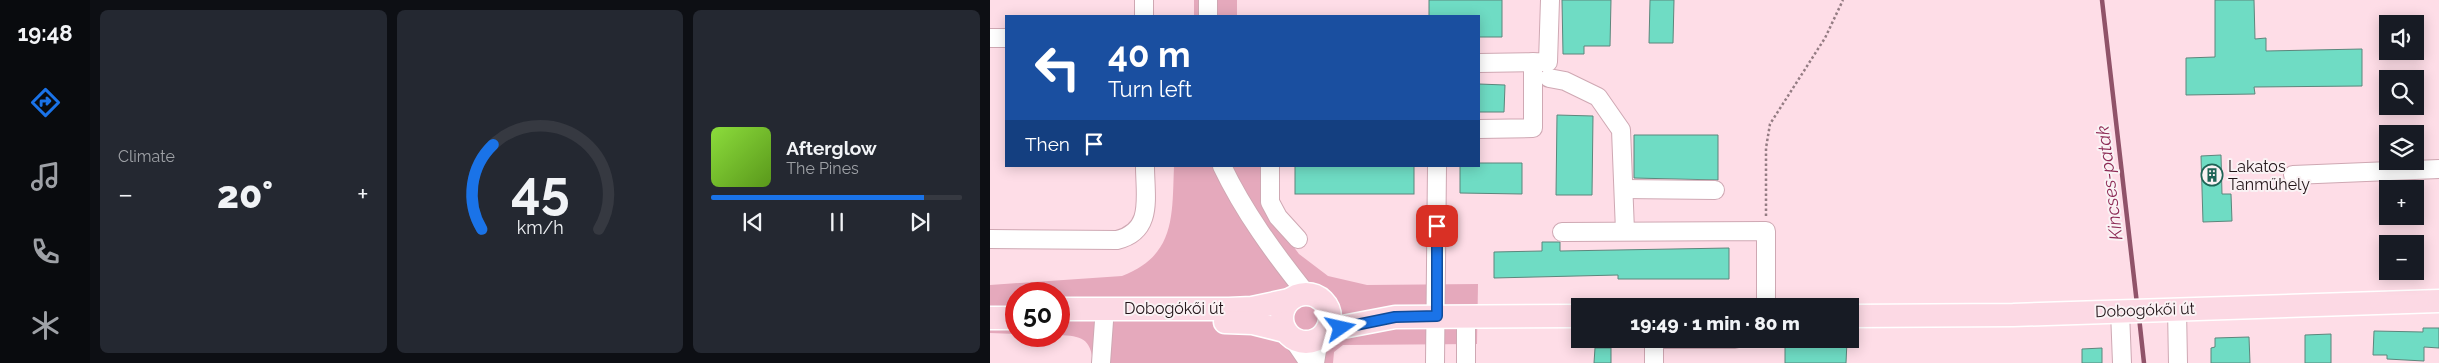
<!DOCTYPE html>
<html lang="en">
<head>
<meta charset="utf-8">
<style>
  :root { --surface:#171b24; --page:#242831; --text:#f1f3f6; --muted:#9ea1a6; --line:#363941; --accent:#1a73e8 }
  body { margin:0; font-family:Raleway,sans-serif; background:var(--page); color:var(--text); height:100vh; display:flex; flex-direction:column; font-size:19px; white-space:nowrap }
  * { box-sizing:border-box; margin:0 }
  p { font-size:16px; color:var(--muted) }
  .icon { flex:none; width:28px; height:28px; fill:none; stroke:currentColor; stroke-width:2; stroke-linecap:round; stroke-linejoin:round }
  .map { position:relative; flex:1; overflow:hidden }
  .side { display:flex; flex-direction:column; gap:10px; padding:10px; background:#0d0f14; width:900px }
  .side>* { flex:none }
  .guide { position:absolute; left:15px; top:15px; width:475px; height:152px; border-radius:0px; box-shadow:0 2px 12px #0003; background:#1a4fa0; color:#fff; overflow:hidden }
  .buttons { position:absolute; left:1389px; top:15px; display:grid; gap:10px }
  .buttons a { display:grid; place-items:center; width:45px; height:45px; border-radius:0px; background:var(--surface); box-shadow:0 2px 12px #0003; font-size:25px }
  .speed { position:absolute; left:15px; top:282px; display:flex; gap:10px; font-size:25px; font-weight:700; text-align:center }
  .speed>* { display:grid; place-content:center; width:65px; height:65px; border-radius:50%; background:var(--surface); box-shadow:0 2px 12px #0003; line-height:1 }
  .speed .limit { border:8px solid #d22; background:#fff; color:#111 }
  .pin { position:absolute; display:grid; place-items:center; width:42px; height:42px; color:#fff; margin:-21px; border-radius:10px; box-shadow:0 2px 8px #0006 }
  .me { position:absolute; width:55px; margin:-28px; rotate:79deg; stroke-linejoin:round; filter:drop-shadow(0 0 4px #0008) }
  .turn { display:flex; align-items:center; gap:18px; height:105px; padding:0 20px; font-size:22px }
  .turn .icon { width:65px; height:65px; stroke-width:2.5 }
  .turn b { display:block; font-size:35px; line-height:42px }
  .then { display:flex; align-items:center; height:48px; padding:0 20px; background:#0003; gap:10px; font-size:19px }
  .big { font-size:38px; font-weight:800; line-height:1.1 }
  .side .tile { flex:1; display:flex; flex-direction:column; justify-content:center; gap:8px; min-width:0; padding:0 18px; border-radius:8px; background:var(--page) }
  .side .dial { align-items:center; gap:0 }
  .dial svg { height:130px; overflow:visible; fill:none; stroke:var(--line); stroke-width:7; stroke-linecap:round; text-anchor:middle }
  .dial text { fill:var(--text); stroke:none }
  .song { display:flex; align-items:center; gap:15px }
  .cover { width:60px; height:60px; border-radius:8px; background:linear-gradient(135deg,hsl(90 70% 55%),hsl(90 70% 35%)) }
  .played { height:5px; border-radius:2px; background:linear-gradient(90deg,var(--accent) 85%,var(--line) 85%) }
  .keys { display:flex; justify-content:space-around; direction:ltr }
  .heat { display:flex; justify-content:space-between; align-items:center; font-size:28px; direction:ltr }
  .side .tiles { flex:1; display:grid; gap:10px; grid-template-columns:repeat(3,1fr) }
  .trip { position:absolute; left:581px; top:298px; width:288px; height:50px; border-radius:0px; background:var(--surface); box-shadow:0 2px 12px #0003; font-weight:800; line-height:50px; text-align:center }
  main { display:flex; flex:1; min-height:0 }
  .tabs { display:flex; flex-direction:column; width:90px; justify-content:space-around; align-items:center; background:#090b0e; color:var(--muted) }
  .tabs .icon { width:35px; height:35px }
  .tabs .active { color:var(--accent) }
  .tabs b { font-size:22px; color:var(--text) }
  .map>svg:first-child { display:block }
  .green { fill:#e5a9bc }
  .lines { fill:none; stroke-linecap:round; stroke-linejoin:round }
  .stream { stroke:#905369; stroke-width:4.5 }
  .building { fill:#6fdcc4; stroke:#5d867c }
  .minor-casing { stroke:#cfa8b3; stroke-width:20 }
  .major-casing { stroke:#fff; stroke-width:25 }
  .path { stroke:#947c83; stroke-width:2.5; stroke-dasharray:2.5 2.5; stroke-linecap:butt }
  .minor { stroke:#fff; stroke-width:18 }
  .major { stroke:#fcd9e4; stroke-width:22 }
  .route-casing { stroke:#114b97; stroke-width:12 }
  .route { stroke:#1a73e8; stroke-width:9 }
  .labels { text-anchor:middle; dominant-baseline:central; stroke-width:4; stroke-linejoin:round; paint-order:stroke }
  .poi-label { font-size:16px; fill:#231519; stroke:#faf2f4; text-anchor:start }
  .street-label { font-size:16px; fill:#231519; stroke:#faf2f4 }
  .water-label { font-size:18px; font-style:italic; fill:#8d2b55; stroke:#faf2f4 }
</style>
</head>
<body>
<main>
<nav class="tabs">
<b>19:48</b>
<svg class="icon active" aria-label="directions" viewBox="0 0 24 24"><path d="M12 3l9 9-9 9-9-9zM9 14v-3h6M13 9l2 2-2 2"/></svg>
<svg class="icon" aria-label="music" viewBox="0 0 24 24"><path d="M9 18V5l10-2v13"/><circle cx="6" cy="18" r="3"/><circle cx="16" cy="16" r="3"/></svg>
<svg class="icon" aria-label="phone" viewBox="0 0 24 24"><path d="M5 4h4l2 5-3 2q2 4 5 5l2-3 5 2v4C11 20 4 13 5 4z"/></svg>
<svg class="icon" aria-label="climate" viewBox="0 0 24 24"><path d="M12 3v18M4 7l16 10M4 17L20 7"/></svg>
</nav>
<section class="side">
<div class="tiles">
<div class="tile"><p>Climate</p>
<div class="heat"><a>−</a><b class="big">20°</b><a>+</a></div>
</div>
<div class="tile dial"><svg viewBox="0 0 100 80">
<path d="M14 69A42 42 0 1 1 86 69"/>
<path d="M14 69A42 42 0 0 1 21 17" stroke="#1a73e8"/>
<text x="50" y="56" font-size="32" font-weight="700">45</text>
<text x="50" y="72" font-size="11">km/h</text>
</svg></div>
<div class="tile">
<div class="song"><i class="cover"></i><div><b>Afterglow</b><p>The Pines</p></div></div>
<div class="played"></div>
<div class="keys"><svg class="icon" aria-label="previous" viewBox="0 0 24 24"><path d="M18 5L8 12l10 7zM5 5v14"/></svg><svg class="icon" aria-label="pause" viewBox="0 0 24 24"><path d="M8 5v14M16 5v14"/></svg><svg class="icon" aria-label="next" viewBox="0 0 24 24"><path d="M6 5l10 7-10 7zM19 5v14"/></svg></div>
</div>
</div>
</section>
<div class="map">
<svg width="1449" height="363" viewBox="0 0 1449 363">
  <rect width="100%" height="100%" fill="#fedde7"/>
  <g class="green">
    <rect x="204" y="0" width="43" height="16"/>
    <path d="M184,166H271L270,202L309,254L338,276L377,285L488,284L487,344L353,345L344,352L343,363H103C101,338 91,336 69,335V294H26V334L0,333V285L132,276C186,255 182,216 184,166Z"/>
  </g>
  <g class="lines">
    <g class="stream">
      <polyline points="1112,0 1147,304"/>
      <polyline points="1149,317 1154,363"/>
    </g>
  </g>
  <g class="building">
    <polygon points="439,0 512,0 512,37 489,37 489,16 439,16"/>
    <polygon points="572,0 621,0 620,46 594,46 594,54 573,54"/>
    <polygon points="660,0 684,0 683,43 659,43"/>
    <polygon points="1225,0 1264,0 1265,39 1276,38 1276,51 1372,49 1372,86 1264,87 1265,94 1196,95 1196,58 1225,57"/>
    <polygon points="489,84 515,85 514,112 489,112"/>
    <polygon points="567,115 603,116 602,195 566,195"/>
    <polygon points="644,135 728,135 728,180 644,178"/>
    <polygon points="1231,155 1232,194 1241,194 1242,221 1213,222 1211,156"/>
    <polygon points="489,163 532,163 532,194 470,193 470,166 489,166"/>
    <rect x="305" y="166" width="119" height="28"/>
    <polygon points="552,242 570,242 570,251 739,248 739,279 628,279 628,275 504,278 504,252 552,251"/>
    <polygon points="1433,328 1449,328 1449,348 1434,347 1434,361 1397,359 1397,355 1383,355 1384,331 1433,332"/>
    <polygon points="1341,334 1341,363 1315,363 1315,335"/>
    <polygon points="1259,337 1260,363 1221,363 1221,348 1225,347 1225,338"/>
    <polygon points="795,340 857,341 856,363 795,363"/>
    <polygon points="605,348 621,348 621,363 604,363"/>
    <polygon points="1112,348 1112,363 1092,363 1092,349"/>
  </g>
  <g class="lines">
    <g class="minor-casing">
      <g id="minor">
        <polyline points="154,0 154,16"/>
        <polyline points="218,16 218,0"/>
        <polyline points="0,38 16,38"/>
        <polyline points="489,63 558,62 560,0"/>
        <polyline points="559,78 575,81 608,97 631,130 635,231"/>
        <polyline points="489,129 543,128 543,62"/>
        <path d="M232,166C254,212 284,253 316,293"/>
        <polyline points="280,166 280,202 288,217 308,239"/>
        <polyline points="1303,175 1449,169"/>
        <polyline points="634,189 725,190"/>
        <polyline points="572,232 776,231 776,306"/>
        <path d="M0,239L127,240C164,231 155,197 155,166"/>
        <polyline points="1187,309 1188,363"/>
        <polyline points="1130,311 1132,363"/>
        <polyline points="302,338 319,363"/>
        <polyline points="664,339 745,339"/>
        <polyline points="111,363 114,321"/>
        <polyline points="325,363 329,338"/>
        <polyline points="445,363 447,166"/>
        <polyline points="476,363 476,315"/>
        <polyline points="664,363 664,339"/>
      </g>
    </g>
    <g class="major-casing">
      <g id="major">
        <circle cx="316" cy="318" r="24"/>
        <polyline points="69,309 239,309 262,308 299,300"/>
        <polyline points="860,316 1023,315 1449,301"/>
        <polyline points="0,318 26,318"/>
        <polyline points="235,322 263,323 295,331"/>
        <polyline points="337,330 405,317 590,316"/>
      </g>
    </g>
    <polyline class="path" points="776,216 776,148 780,124 835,38 853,0"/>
    <use href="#minor" class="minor"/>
    <use href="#major" class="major"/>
  </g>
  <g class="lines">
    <g class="route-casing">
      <polyline id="route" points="351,328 405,317 447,316 447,226"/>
    </g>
    <use href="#route" class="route"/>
  </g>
  <defs>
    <g id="building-ring" transform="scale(1.125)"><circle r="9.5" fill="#faf2f4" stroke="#1e6356" stroke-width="1.5"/><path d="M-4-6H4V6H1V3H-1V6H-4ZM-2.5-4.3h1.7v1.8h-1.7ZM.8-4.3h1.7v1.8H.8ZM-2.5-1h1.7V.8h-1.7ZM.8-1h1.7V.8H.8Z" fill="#1e6356"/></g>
  </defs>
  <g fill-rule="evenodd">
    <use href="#building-ring" x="1222" y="175"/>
  </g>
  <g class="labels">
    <g class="poi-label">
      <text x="1238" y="166">Lakatos<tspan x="1238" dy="18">Tanműhely</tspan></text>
    </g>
    <g class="street-label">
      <text x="184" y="308">Dobogókői út</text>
      <text transform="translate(1155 310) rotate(-2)">Dobogókői út</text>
    </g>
    <g class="water-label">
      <text transform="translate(1119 183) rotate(-97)">Kincses-patak</text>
    </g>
  </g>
</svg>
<div class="buttons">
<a><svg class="icon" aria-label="sound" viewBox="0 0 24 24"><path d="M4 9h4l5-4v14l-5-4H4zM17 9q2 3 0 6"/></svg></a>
<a><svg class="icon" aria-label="search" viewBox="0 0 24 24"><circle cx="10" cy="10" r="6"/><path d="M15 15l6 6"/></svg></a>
<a><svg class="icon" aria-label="layers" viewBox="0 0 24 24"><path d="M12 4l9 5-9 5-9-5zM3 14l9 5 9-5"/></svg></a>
<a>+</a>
<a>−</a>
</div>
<div class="speed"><div class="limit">50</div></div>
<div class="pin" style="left:447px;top:226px;background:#d93025"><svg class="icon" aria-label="arrive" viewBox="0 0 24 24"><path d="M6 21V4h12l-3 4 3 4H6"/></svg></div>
<svg class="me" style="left:351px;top:328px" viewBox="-20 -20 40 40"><path d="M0-17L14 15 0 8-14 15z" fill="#1a73e8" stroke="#fff" stroke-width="4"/></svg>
<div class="trip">19:49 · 1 min · 80 m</div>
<div class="guide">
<div class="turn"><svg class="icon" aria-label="left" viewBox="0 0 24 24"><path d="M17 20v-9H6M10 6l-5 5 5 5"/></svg><div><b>40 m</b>Turn left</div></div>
<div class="then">Then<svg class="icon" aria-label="arrive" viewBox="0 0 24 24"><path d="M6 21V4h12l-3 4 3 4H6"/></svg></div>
</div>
</div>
</main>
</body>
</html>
